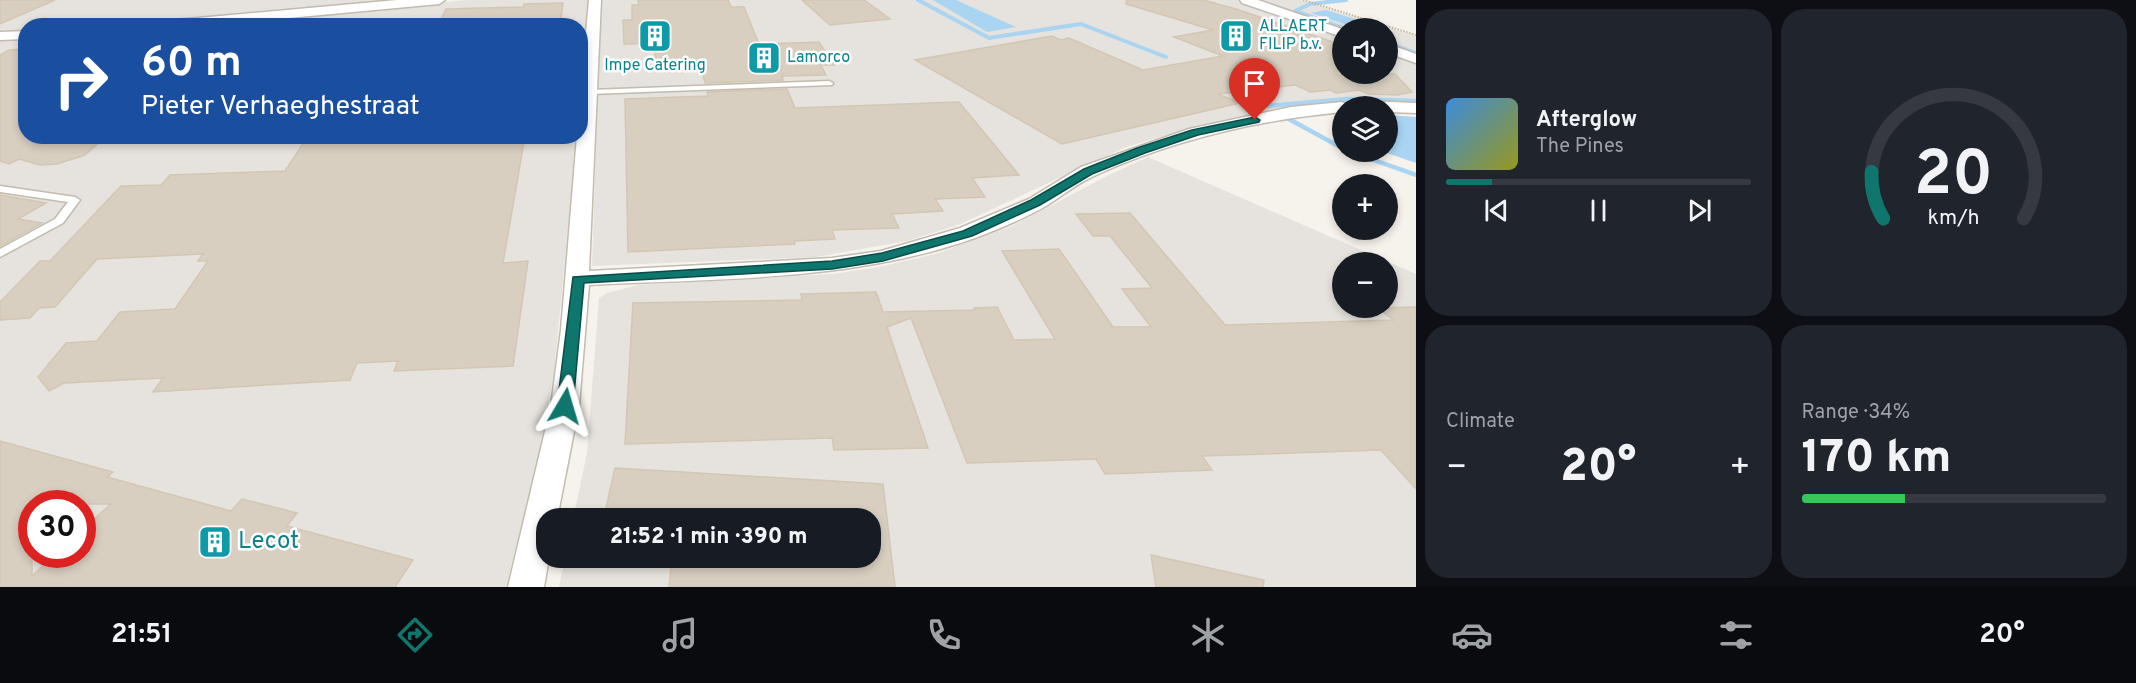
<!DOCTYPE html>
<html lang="en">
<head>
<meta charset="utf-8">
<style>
  :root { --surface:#171b24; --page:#20242c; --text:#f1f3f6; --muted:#9ea1a6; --line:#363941; --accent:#0f766e }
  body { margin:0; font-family:Overpass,sans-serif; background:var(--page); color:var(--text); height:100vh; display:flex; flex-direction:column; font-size:22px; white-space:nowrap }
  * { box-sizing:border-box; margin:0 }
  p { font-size:20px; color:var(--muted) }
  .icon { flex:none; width:33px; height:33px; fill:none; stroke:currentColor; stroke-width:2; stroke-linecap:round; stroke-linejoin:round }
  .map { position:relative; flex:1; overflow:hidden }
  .drawer { display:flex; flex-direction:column; gap:9px; padding:9px; background:#0d0f14; width:720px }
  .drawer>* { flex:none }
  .banner { position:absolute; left:18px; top:18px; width:570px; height:126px; border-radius:24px; box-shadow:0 3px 9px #0003; background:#1a4fa0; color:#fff; overflow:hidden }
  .buttons { position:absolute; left:1332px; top:18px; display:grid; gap:12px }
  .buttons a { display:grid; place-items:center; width:66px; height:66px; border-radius:50%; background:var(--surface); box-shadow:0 3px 9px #0003; font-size:30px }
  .speed { position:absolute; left:18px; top:490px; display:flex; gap:12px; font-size:30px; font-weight:700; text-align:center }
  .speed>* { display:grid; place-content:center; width:78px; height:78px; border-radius:50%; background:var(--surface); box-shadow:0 3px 9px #0003; line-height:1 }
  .speed .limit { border:9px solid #d22; background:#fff; color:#111 }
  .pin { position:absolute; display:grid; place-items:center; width:51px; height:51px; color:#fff; margin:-62px -26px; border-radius:50% 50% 50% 0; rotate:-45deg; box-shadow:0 0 6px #0007 }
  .pin .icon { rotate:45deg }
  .me { position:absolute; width:66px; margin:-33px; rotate:7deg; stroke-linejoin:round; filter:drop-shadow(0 0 4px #0008) }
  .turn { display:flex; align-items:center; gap:21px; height:126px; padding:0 24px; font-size:27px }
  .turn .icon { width:78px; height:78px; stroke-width:2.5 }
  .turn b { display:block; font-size:42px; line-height:51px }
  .big { font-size:45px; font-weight:800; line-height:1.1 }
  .drawer .tile { flex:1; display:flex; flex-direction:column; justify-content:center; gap:9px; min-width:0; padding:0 21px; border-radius:24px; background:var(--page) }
  .drawer .dial { align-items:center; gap:0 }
  .dial svg { height:156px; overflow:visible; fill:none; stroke:var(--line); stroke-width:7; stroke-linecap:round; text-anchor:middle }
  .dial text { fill:var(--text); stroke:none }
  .song { display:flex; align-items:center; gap:18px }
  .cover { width:72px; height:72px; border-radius:9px; background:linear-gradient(135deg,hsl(210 70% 55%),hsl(60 70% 35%)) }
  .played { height:6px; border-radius:3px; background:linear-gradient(90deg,var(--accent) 15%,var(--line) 15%) }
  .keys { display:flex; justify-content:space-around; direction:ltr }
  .heat { display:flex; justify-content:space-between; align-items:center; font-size:33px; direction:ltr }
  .charge { height:9px; border-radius:4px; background:linear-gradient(90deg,#34c759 34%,var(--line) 0) }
  .drawer .tiles { flex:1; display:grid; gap:9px; grid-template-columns:repeat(2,1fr) }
  .trip { position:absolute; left:536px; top:508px; width:345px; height:60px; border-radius:24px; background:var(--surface); box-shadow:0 3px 9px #0003; font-weight:800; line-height:60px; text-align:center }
  .tab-bar { display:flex; height:96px; justify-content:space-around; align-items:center; background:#090b0e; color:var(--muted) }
  .tab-bar .icon { width:42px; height:42px }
  .tab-bar .active { color:var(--accent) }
  .tab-bar b { font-size:27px; color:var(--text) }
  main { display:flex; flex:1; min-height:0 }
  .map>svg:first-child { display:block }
  .industrial { fill:#e6e2dd; fill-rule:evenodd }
  .water { fill:#a9d4f2 }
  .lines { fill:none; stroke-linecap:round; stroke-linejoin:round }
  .stream-far1 { stroke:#a9d4f2; stroke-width:4 }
  .stream { stroke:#a9d4f2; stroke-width:4.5 }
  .building { fill:#d8cfc1; stroke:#d3c7b4; stroke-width:1.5; fill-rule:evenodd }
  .lane-casing { stroke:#c2bbae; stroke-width:3 }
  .street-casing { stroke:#c2bbae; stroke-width:3 }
  .path { stroke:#c4b79f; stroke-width:2; stroke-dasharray:1.5 1.5; stroke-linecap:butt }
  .lane { fill:#fff; fill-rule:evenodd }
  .street { fill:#fff; fill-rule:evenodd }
  .route { fill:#0f766e; stroke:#0a4d48; stroke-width:1.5 }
  .labels { text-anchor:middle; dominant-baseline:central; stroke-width:5; stroke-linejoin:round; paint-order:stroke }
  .far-culture-label { font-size:16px; fill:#0d838f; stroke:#fff; text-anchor:start }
  .near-culture-label { font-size:24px; fill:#0d838f; stroke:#fff; text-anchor:start }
</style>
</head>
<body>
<main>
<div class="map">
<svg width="1416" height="587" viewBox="0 0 1416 587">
  <rect width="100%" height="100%" fill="#f6f3ec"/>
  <g class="industrial">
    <polygon points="0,0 416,0 118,25 26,26 25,33 0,34"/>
    <polygon points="467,0 590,0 581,93 580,26 183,26"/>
    <path d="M601,0H1300L1416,36V105L1353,103L1282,108L1199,126L1126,147L958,225L907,241L816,257L592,266ZM1342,28H1388V74H1342Z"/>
    <path d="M25,38L26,136L577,137L554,372L542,442L506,587H0V39ZM32,504H82V555H32Z"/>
    <path d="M1148,157L1416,274V587H559L565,558H870V519H573L587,453L599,298L607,293L638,285L833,274L879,267L939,253L1012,226L1107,176ZM1342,262H1388V308H1342Z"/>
  </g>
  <g class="water">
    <polygon points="933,0 956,0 1016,27 987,32"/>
    <polygon points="1326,10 1383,28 1357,28 1311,13"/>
    <polygon points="1388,115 1416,117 1416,163 1384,152 1388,152"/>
  </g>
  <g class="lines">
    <g class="stream-far1">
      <polyline points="918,0 989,38 1081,24 1166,57"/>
      <polyline points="1343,28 1295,11 1310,4 1346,0"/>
      <polyline points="1388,43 1416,53"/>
    </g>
    <g class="stream">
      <polyline points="1266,106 1348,99 1416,101"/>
      <polyline points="1287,118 1342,148"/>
      <polyline points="1351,152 1416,175"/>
    </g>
  </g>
  <g class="building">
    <polygon points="0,0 55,0 0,24"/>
    <polygon points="638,0 728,0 731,7 744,7 759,44 819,42 834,65 821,65 826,75 782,76 783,80 705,83 700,63 656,63 654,43 624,44 623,20 632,20 632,5 639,5"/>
    <polygon points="802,0 864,0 890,19 830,25"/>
    <polygon points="1127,0 1203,0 1236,9 1342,45 1342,74 1395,74 1412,92 1397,95 1369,94 1359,90 1336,93 1330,90 1310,92 1296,85 1218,94 1240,103 1062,144 915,60 1052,36 1061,40 1069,38 1143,70 1223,56 1174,37 1213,30 1126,4"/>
    <polygon points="563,3 560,26 438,26 446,9 523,7 524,4"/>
    <polygon points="26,49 26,136 106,136 85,155 57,164 40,165 19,159 9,164 0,161 0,55 9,50"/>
    <polygon points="787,89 795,108 959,102 1019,175 972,178 985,197 935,199 943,211 892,214 899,228 832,230 835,239 794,241 795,244 628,252 625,99 708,96 707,92"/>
    <polygon points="308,136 525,136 503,263 528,261 513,366 394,371 398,361 357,363 350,380 153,392 163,378 64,383 49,391 38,377 66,343 97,341 120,312 175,309 208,261 198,261 203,254 97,259 55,307 39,308 30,318 0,320 0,302 40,261 50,261 121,186 161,185 170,175 285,171"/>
    <polygon points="0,195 46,203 18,219 42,223 0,246"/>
    <polygon points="1130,213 1225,325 1393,320 1378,308 1416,307 1416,489 1381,450 1202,456 1212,470 1105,474 1096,459 967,463 911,318 887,327 928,448 834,450 832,438 625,444 633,303 802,300 801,294 876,292 883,312 975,310 974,308 997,307 1014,340 1055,339 1002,251 1059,249 1113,327 1151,327 1122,289 1152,288 1110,236 1093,236 1076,214"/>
    <path d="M0,441L113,472L107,477L231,511L242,499L297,513L287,526L413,560L395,587H0ZM32,504H111L82,530V555H55L32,576Z"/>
    <polygon points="615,468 883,484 895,587 669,587 672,558 870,558 870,519 644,519 604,517"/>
    <polygon points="1151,555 1264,580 1263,587 1156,587"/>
  </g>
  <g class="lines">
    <g class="lane-casing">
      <g id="lane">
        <polygon points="829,81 833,83 832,85 590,94 586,92 590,90"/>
        <polygon points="0,186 75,197 80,200 63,223 0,257 0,249 55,219 68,202 0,192"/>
      </g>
    </g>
    <g class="street-casing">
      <g id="street">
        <polygon points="397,0 445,0 439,4 203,26 147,26 153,22"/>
        <path d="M589,0H601L589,271L832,258L881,251L960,228L1029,199L1081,167L1189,129L1291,107L1342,102L1350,106H1342V112C1259,120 1173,140 1096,175C1079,182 1062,196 1046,206C1025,218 999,229 975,238C852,282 718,278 589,285L579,406L557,519H546V558H549L544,587H508L551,406L561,330L577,136H580V99Z"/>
        <polygon points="1240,0 1258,0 1342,29 1342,37 1242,3"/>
        <polygon points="26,31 26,39 0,40 0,32"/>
        <polygon points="1388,44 1416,54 1416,63 1388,53"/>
        <polygon points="1366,101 1416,103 1416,113 1388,112 1388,106 1358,106"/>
      </g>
    </g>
    <polyline class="path" points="1303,0 1416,35"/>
    <use href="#lane" class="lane"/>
    <use href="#street" class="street"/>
  </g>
  <polygon class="route" points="1255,117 1260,120 1259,122 1198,135 1145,153 1092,174 1040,205 972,236 883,261 832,269 584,283 573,406 571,410 559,410 557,406 573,277 832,261 882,253 963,231 1031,200 1084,169 1137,148 1192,130"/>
  <defs>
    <g id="building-square" transform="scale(1.725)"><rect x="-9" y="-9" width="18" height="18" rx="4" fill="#0f9aa8" stroke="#fff"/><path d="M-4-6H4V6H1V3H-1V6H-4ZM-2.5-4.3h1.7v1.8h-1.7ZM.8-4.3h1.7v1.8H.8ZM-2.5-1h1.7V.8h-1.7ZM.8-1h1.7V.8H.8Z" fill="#fff"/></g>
  </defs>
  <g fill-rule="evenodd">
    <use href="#building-square" x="655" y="36"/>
    <use href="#building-square" x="1236" y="36"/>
    <use href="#building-square" x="764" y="58"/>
    <use href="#building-square" x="215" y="542"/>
  </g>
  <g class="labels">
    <g class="far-culture-label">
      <text x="1259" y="27">ALLAERT<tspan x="1259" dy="18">FILIP b.v.</tspan></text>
      <text x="787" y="58">Lamorco</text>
      <text x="655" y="66" text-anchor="middle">Impe Catering</text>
    </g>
    <g class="near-culture-label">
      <text x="238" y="542">Lecot</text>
    </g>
  </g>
</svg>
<div class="buttons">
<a><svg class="icon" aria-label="sound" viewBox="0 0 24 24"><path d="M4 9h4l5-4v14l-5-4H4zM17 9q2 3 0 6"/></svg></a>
<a><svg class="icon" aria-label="layers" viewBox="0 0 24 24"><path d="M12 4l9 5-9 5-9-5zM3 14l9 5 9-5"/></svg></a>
<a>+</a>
<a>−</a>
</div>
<div class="speed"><div class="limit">30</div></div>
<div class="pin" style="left:1255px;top:120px;background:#d93025"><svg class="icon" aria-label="arrive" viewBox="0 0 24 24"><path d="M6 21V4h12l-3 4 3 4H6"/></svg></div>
<svg class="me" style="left:565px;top:406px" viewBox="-20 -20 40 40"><path d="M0-17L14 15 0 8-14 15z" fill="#0f766e" stroke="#fff" stroke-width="4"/></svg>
<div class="trip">21:52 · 1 min · 390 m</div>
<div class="banner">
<div class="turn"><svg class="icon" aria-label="right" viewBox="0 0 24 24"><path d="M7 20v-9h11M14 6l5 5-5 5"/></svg><div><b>60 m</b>Pieter Verhaeghestraat</div></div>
</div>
</div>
<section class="drawer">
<div class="tiles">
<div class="tile">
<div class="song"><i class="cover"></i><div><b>Afterglow</b><p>The Pines</p></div></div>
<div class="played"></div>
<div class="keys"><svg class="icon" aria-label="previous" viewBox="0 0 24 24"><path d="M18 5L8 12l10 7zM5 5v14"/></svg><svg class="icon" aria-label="pause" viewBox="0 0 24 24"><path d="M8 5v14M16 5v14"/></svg><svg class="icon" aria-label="next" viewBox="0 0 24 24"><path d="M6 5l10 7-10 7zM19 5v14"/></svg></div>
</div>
<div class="tile dial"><svg viewBox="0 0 100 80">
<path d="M14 69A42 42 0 1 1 86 69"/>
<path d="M14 69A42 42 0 0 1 8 45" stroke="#0f766e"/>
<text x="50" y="56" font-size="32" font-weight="700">20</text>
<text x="50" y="72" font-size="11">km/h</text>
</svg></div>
<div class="tile"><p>Climate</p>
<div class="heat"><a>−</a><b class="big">20°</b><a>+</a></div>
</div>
<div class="tile"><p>Range · 34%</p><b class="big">170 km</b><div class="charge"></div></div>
</div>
</section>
</main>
<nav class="tab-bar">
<b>21:51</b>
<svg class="icon active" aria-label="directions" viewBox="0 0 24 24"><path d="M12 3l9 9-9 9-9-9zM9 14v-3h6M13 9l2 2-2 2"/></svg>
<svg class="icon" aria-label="music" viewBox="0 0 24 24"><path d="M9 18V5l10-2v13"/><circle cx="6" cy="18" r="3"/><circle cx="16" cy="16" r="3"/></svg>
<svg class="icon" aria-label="phone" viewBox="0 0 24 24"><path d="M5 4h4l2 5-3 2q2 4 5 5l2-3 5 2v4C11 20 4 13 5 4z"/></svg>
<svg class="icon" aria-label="climate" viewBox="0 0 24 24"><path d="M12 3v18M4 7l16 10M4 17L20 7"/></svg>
<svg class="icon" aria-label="car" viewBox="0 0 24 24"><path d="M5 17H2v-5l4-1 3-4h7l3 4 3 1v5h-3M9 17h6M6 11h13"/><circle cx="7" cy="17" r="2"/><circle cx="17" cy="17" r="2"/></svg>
<svg class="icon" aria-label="filters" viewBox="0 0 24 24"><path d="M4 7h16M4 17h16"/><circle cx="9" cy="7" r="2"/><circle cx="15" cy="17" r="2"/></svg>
<b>20°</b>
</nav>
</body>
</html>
